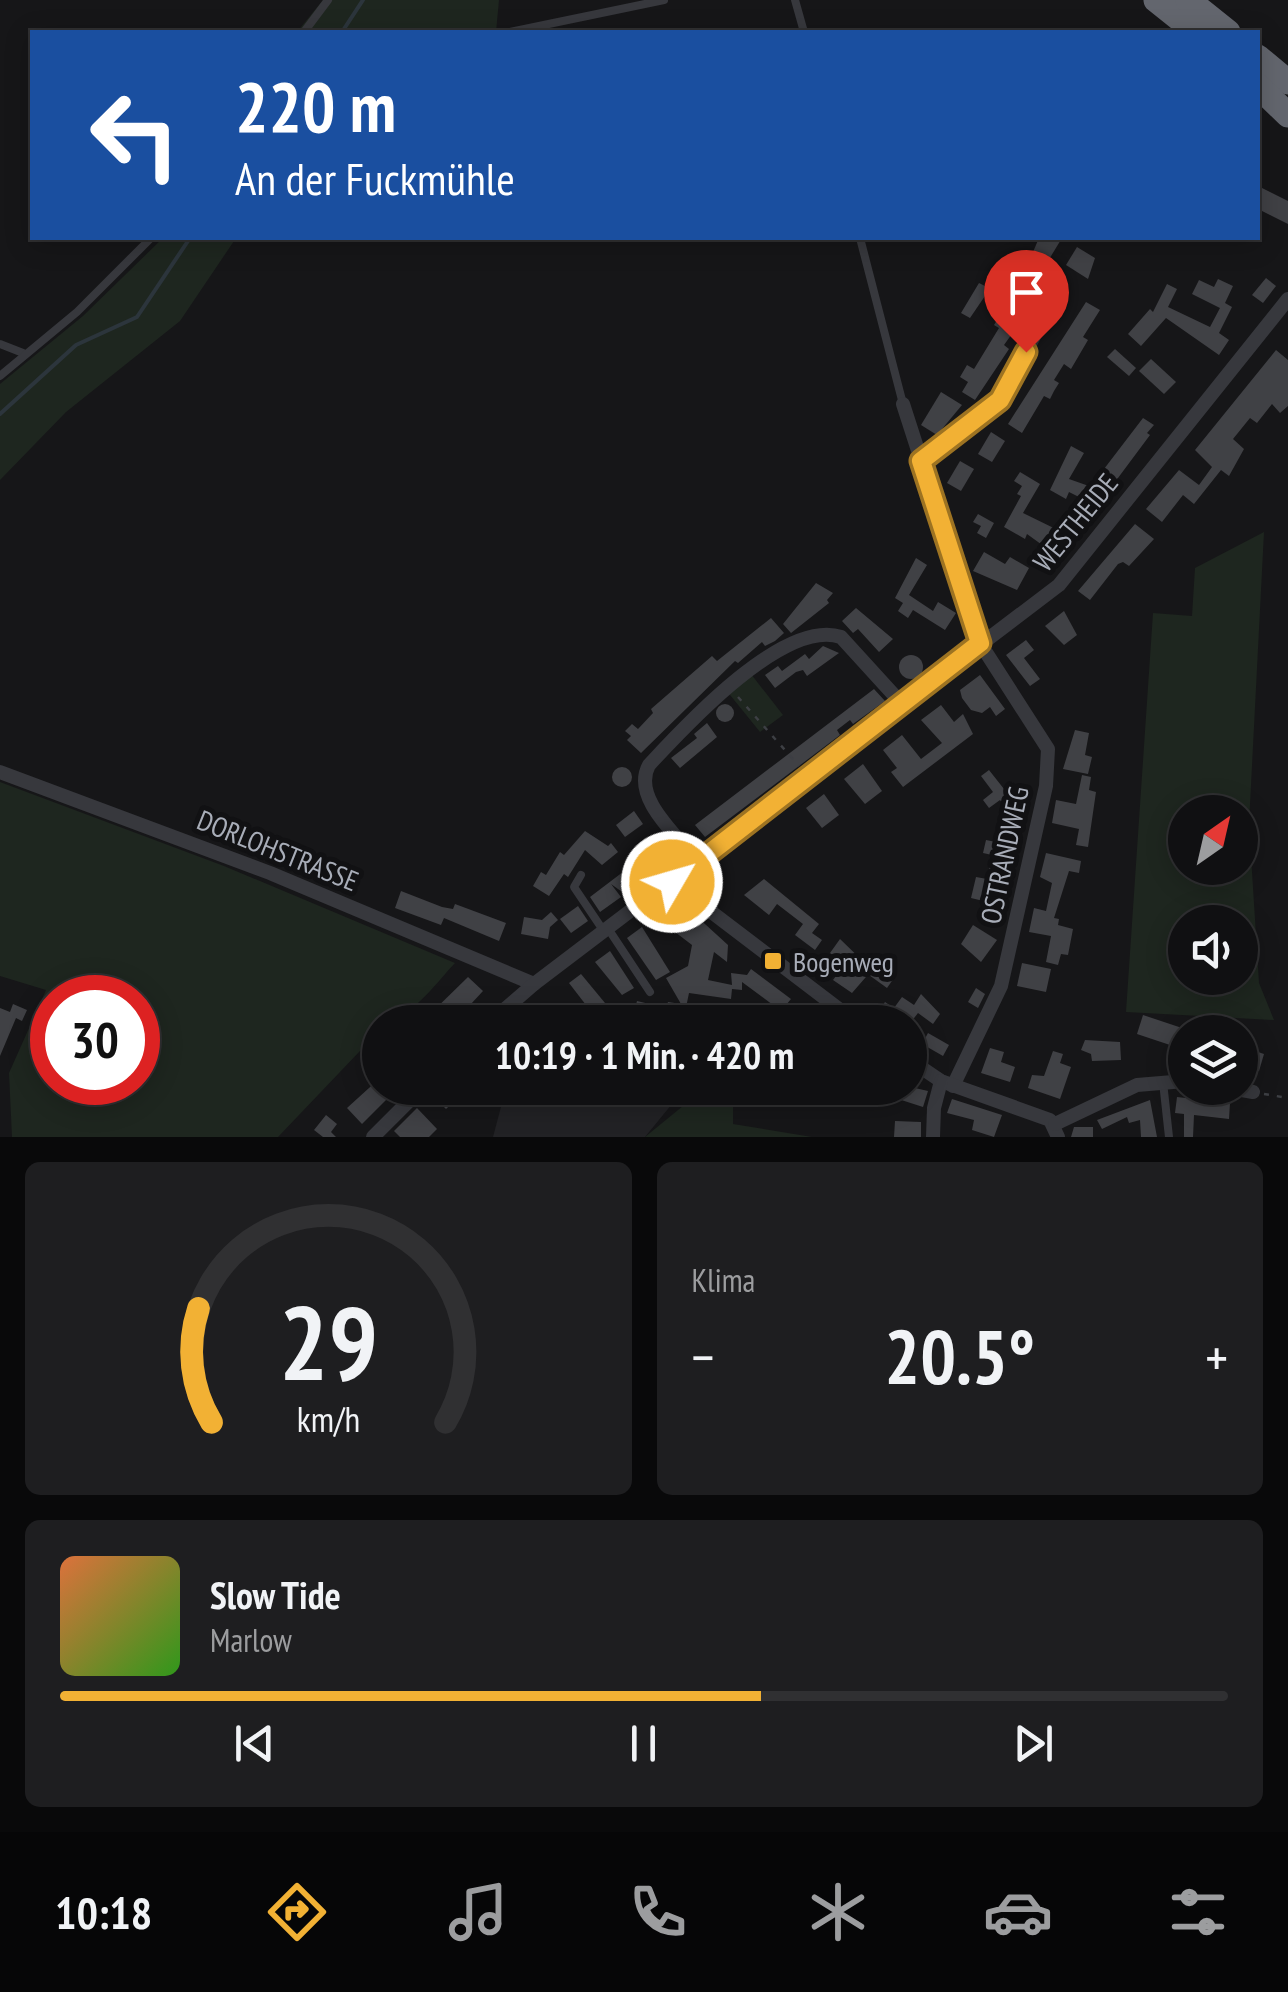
<!DOCTYPE html>
<html lang="de">
<head>
<meta charset="utf-8">
<style>
  :root { --surface:#101012; --page:#1e1e20; --text:#f1f3f6; --muted:#9c9d9f; --line:#303032; --accent:#f2b134 }
  body { margin:0; font-family:"PT Sans Narrow",sans-serif; background:var(--page); color:var(--text); height:100vh; display:flex; flex-direction:column; font-size:38px; white-space:nowrap }
  * { box-sizing:border-box; margin:0 }
  p { font-size:32px; color:var(--muted) }
  .icon { flex:none; width:55px; height:55px; fill:none; stroke:currentColor; stroke-width:2; stroke-linecap:round; stroke-linejoin:round }
  .map { position:relative; height:1137px; overflow:hidden }
  .panel { display:flex; flex-direction:column; gap:25px; padding:25px; background:#09090a; flex:1 }
  .panel>* { flex:none }
  .hud { position:absolute; left:30px; top:30px; width:1230px; height:210px; border-radius:0px; box-shadow:0 5px 25px #0003,0 0 0 2px var(--line); background:#1a4fa0; color:#fff; overflow:hidden }
  .needle { width:65px; rotate:34deg }
  .fabs { position:absolute; left:1168px; top:795px; display:grid; gap:20px }
  .fabs a { display:grid; place-items:center; width:90px; height:90px; border-radius:50%; background:var(--surface); box-shadow:0 5px 25px #0003,0 0 0 2px var(--line); font-size:50px }
  .speed { position:absolute; left:30px; top:975px; display:flex; gap:20px; font-size:50px; font-weight:700; text-align:center }
  .speed>* { display:grid; place-content:center; width:130px; height:130px; border-radius:50%; background:var(--surface); box-shadow:0 5px 25px #0003,0 0 0 2px var(--line); line-height:1 }
  .speed .limit { border:15px solid #d22; background:#fff; color:#111 }
  .pin { position:absolute; display:grid; place-items:center; width:85px; height:85px; color:#fff; margin:-102px -42px; border-radius:50% 50% 50% 0; rotate:-45deg; box-shadow:0 0 10px #0007 }
  .pin .icon { rotate:45deg }
  .me { position:absolute; width:110px; margin:-55px; rotate:52deg; stroke-linejoin:round; filter:drop-shadow(0 0 8px #0008) }
  .turn { display:flex; align-items:center; gap:35px; height:210px; padding:0 40px; font-size:45px }
  .turn .icon { width:130px; height:130px; stroke-width:2.5 }
  .turn b { display:block; font-size:70px; line-height:85px }
  .big { font-size:75px; font-weight:600; line-height:1.1 }
  .panel .tile { flex:1; display:flex; flex-direction:column; justify-content:center; gap:15px; min-width:0; padding:0 35px; border-radius:15px; background:var(--page) }
  .panel .dial { align-items:center; gap:0 }
  .dial svg { height:260px; overflow:visible; fill:none; stroke:var(--line); stroke-width:7; stroke-linecap:round; text-anchor:middle }
  .dial text { fill:var(--text); stroke:none }
  .song { display:flex; align-items:center; gap:30px }
  .cover { width:120px; height:120px; border-radius:15px; background:linear-gradient(135deg,hsl(20 70% 55%),hsl(110 70% 35%)) }
  .played { height:10px; border-radius:5px; background:linear-gradient(90deg,var(--accent) 60%,var(--line) 60%) }
  .keys { display:flex; justify-content:space-around; direction:ltr }
  .heat { display:flex; justify-content:space-between; align-items:center; font-size:55px; direction:ltr }
  .panel .tiles { flex:1; display:grid; gap:25px; grid-template-columns:1fr 1fr }
  .tile:last-child { grid-column:span 2 }
  .trip { position:absolute; left:362px; top:1005px; width:565px; height:100px; border-radius:50px; background:var(--surface); box-shadow:0 5px 25px #0003,0 0 0 2px var(--line); font-weight:600; line-height:100px; text-align:center }
  .dock { display:flex; height:160px; justify-content:space-around; align-items:center; background:#060607; color:var(--muted) }
  .dock .icon { width:70px; height:70px }
  .dock .active { color:var(--accent) }
  .dock b { font-size:45px; color:var(--text) }
  .map>svg:first-child { display:block }
  .built { fill:#222225 }
  .green { fill:#1e261f; fill-rule:evenodd }
  .lines { fill:none; stroke-linecap:round; stroke-linejoin:round }
  .stream { stroke:#2c353c; stroke-width:4 }
  .building { fill:#404145 }
  .path { stroke:#3d3f44; stroke-width:2.5; stroke-dasharray:5 8; stroke-linecap:butt }
  .service { stroke:#37383d; stroke-width:8 }
  .minor { stroke:#37383d; stroke-width:14 }
  .motorway { stroke:#63666e; stroke-width:25 }
  .route-casing { stroke:#9d7322; stroke-width:25 }
  .route { stroke:#f2b134; stroke-width:18 }
  .poi-dot { fill:#f2b134; stroke:#111113; stroke-width:4 }
  .labels { text-anchor:middle; dominant-baseline:central; stroke-width:10; stroke-linejoin:round; paint-order:stroke }
  .street-label { font-size:28px; fill:#a8adb8; stroke:#111113 }
  .poi-label { font-size:28px; fill:#a8adb8; stroke:#111113; text-anchor:start }
</style>
</head>
<body>
<div class="map">
<svg width="1288" height="1137" viewBox="0 0 1288 1137">
  <rect width="100%" height="100%" fill="#161618"/>
  <polygon class="built" points="506,1088 685,1088 645,1137 493,1137"/>
  <g class="green">
    <polygon points="323,0 499,0 496,32 297,32"/>
    <polygon points="163,238 236,238 180,321 66,412 0,480 0,384 83,316"/>
    <path d="M1264,532L1249,824L1259,983L1274,1020L1126,1012L1153,613L1192,616L1195,568ZM1240,812V868H1185V812ZM1240,922V978H1185V922Z"/>
    <polygon points="751,674 783,715 760,732 726,690"/>
    <path d="M0,782L224,866L455,963C436,983 410,1021 380,1022V1030L278,1137H12L9,1073L46,990L0,976ZM52,998H138V1082H52Z"/>
    <polygon points="705,1088 733,1088 733,1124 812,1137 645,1137"/>
  </g>
  <g class="lines">
    <g class="stream">
      <polyline points="342,32 363,0"/>
      <polyline points="0,414 76,345 137,317 190,238"/>
    </g>
  </g>
  <g class="building">
    <polygon points="1258,186 1288,201 1288,224 1258,209"/>
    <polygon points="1039,238 1062,238 1017,312 1022,320 1004,345 1009,349 975,400 962,392 968,382 960,377 967,365 974,369 999,328 994,325 999,317 995,314 1003,302 987,293 970,318 961,313 979,283 987,287 991,280 1006,289 1018,269 1024,273"/>
    <polygon points="1077,247 1095,258 1088,279 1066,265"/>
    <polygon points="1266,278 1276,286 1263,303 1252,295"/>
    <polygon points="1218,279 1233,286 1225,303 1232,307 1219,333 1229,340 1219,355 1166,318 1141,346 1128,334 1150,309 1153,312 1167,284 1177,289 1168,307 1210,327 1220,308 1192,294 1199,280 1214,287"/>
    <polygon points="1086,302 1100,310 1083,337 1088,340 1071,369 1064,364 1054,380 1059,383 1054,391 1050,399 1044,396 1022,433 1008,424"/>
    <polygon points="1115,349 1136,368 1129,376 1107,357"/>
    <polygon points="1276,350 1288,360 1288,406 1280,413 1272,404 1257,423 1250,418 1233,439 1244,449 1229,476 1221,470 1194,504 1183,495 1162,522 1146,509 1179,470 1199,485 1212,467 1195,450"/>
    <polygon points="1151,359 1176,382 1164,394 1139,371"/>
    <polygon points="941,392 962,405 937,435 921,425"/>
    <polygon points="1143,418 1154,425 1147,433 1150,435 1115,482 1104,469"/>
    <polygon points="991,432 1005,441 992,462 978,454"/>
    <polygon points="1071,446 1084,453 1069,479 1103,491 1095,505 1069,492 1066,499 1050,490"/>
    <polygon points="960,461 974,469 961,491 947,483"/>
    <polygon points="1020,472 1040,484 1023,513 1068,535 1056,555 1027,534 1025,539 1004,527 1021,496 1017,494 1022,486 1014,481"/>
    <polygon points="978,514 994,523 986,538 977,533 981,526 973,522"/>
    <polygon points="1135,524 1154,539 1129,566 1123,562 1118,564 1090,600 1078,591"/>
    <polygon points="984,552 1005,564 1010,557 1029,568 1017,590 973,571"/>
    <polygon points="916,558 927,565 909,595 933,611 938,602 956,613 945,630 913,610 908,618 898,611 903,603 895,598"/>
    <polygon points="816,583 833,593 827,600 829,603 791,633 783,624"/>
    <polygon points="856,608 893,639 879,652 858,629 853,633 842,621"/>
    <polygon points="1064,611 1077,635 1064,645 1045,626"/>
    <polygon points="771,618 784,633 775,641 765,646 762,642 738,663 735,661 641,753 627,740 631,736 625,731 632,724 638,729 653,713 651,709 712,656 717,661"/>
    <polygon points="1026,640 1034,650 1024,658 1040,679 1030,686 1006,655"/>
    <polygon points="823,646 839,653 807,676 803,670 796,672 775,688 765,675 778,666 782,671 805,654 809,659"/>
    <circle cx="911" cy="667" r="12"/>
    <polygon points="980,675 1005,709 996,716 990,707 982,713 971,710 962,698 960,690"/>
    <polygon points="874,689 885,701 853,724 850,720 837,730 840,735 705,837 695,825"/>
    <circle cx="725" cy="713" r="9"/>
    <polygon points="941,705 954,722 963,714 973,734 903,787 891,772 897,768 883,750 902,735 921,759 942,743 921,720"/>
    <polygon points="707,723 717,737 680,768 671,758 697,738 694,734"/>
    <polygon points="1075,730 1089,733 1085,755 1092,757 1088,774 1063,769"/>
    <polygon points="863,764 882,791 865,804 844,779"/>
    <circle cx="622" cy="777" r="10"/>
    <polygon points="989,770 1004,789 1012,782 1027,801 1017,808 1010,799 1003,804 1000,800 989,808 983,800 993,792 981,776"/>
    <polygon points="1082,775 1091,777 1089,790 1096,792 1088,847 1076,845 1079,829 1052,823 1056,800 1076,804"/>
    <polygon points="824,794 839,815 822,828 806,808"/>
    <polygon points="634,811 643,824 625,837 616,825"/>
    <polygon points="585,831 608,846 611,843 618,852 602,865 585,850 568,877 564,874 549,896 533,886 541,872 546,875 560,852 564,855"/>
    <polygon points="1008,834 1019,836 1004,906 971,898 976,877 987,879 992,855 983,853 986,840 996,842 997,837 1007,839"/>
    <polygon points="665,840 677,855 625,894 611,884 621,897 600,912 590,897"/>
    <polygon points="1046,853 1081,861 1079,873 1069,871 1054,918 1059,919 1058,925 1073,929 1068,955 1061,954 1058,965 1046,962 1051,936 1029,932 1034,908 1046,911 1052,883 1040,877"/>
    <polygon points="764,879 819,924 812,933 822,940 815,950 795,935 803,924 777,904 769,915 744,895"/>
    <polygon points="401,891 442,907 453,909 455,904 506,923 499,941 444,918 441,925 395,908"/>
    <polygon points="670,902 690,918 694,914 728,945 727,962 714,952 708,980 732,985 731,973 747,975 751,969 791,999 781,1011 742,982 742,990 732,989 731,999 689,993 683,1022 633,1016 637,1001 666,1008 668,1002 681,1004 666,978 688,966 692,945 658,919"/>
    <polygon points="578,906 588,921 571,933 560,919"/>
    <polygon points="551,912 558,920 550,927 548,939 521,934 524,917 542,920"/>
    <polygon points="973,925 997,940 981,962 961,944"/>
    <polygon points="642,927 670,972 656,980 627,938"/>
    <polygon points="840,939 872,970 852,993 833,980 845,964 830,953"/>
    <polygon points="610,951 634,988 622,995 595,962"/>
    <polygon points="1022,963 1051,969 1046,992 1017,986"/>
    <polygon points="876,966 894,978 887,988 869,975"/>
    <polygon points="581,974 610,1009 596,1018 569,983"/>
    <polygon points="468,977 483,991 470,1005 449,1022 422,1022"/>
    <polygon points="976,988 985,994 978,1008 968,1002"/>
    <polygon points="921,994 940,1014 933,1024 918,1013 911,1022 892,1022 878,1012 885,1002 894,1008 902,997 914,1005"/>
    <polygon points="13,1004 27,1010 22,1021 16,1018 0,1056 0,1008 10,1012"/>
    <polygon points="1143,1015 1185,1029 1185,1050 1137,1034"/>
    <polygon points="928,1033 949,1045 943,1056 922,1044"/>
    <polygon points="1085,1040 1120,1042 1121,1060 1092,1061 1091,1054 1081,1050"/>
    <polygon points="1240,1046 1264,1054 1259,1071 1240,1065"/>
    <polygon points="990,1048 1004,1052 1001,1062 1015,1067 1010,1082 981,1073"/>
    <polygon points="1053,1051 1063,1054 1060,1063 1071,1067 1060,1099 1028,1088 1032,1075 1044,1076"/>
    <polygon points="380,1078 380,1088 398,1088 362,1124 347,1108"/>
    <polygon points="438,1088 468,1088 446,1109 431,1094"/>
    <polygon points="864,1088 915,1088 928,1091 923,1107"/>
    <polygon points="1177,1097 1230,1103 1229,1119 1194,1115 1193,1137 1184,1137 1184,1114 1175,1113"/>
    <polygon points="952,1099 1002,1115 994,1137 972,1130 974,1120 947,1113"/>
    <polygon points="1150,1100 1157,1137 1141,1137 1140,1120 1129,1123 1127,1117 1102,1129 1097,1120"/>
    <polygon points="417,1108 437,1129 429,1137 400,1137 394,1131"/>
    <polygon points="326,1115 337,1124 331,1132 336,1137 323,1137 314,1130"/>
    <polygon points="895,1121 921,1122 921,1137 894,1137"/>
    <polygon points="1074,1127 1093,1127 1093,1137 1071,1137"/>
  </g>
  <g class="lines">
    <g class="path">
      <polyline points="738,697 799,766"/>
      <polyline points="1264,1094 1288,1098"/>
    </g>
    <g class="service">
      <polyline points="795,0 804,32"/>
      <polyline points="304,32 328,0"/>
      <polyline points="510,32 664,0"/>
      <polyline points="860,238 903,404"/>
      <polyline points="0,344 23,353"/>
      <polyline points="0,376 77,312 151,238"/>
      <polyline points="581,875 574,887 605,933"/>
      <polyline points="714,910 706,875 719,848"/>
      <polyline points="609,930 650,992"/>
      <polyline points="1163,1082 1169,1137"/>
    </g>
    <g class="minor">
      <polyline points="903,404 980,643 1048,749 1046,786 1001,986 953,1086"/>
      <polyline points="921,461 1000,400 1056,295"/>
      <polyline points="0,772 270,873 534,984"/>
      <path d="M698,862C678,836 631,798 649,765C685,726 784,618 841,637L903,705"/>
      <polyline points="672,882 856,1022"/>
      <polyline points="490,1022 534,984 1059,585 1288,299"/>
      <polyline points="910,1060 941,1081 1050,1120 1058,1137"/>
      <polyline points="1231,1088 1253,1092"/>
      <polyline points="1055,1124 1137,1085 1185,1081"/>
      <polyline points="373,1137 422,1088"/>
      <polyline points="933,1137 934,1108 941,1081"/>
    </g>
    <g class="motorway">
      <polyline points="1156,0 1196,32"/>
      <polyline points="1188,0 1228,32"/>
      <polyline points="1258,57 1288,82"/>
      <polyline points="1258,86 1288,115"/>
    </g>
  </g>
  <g class="lines">
    <g class="route-casing">
      <polyline id="route" points="672,882 980,643 921,461 1000,400 1026,352"/>
    </g>
    <use href="#route" class="route"/>
  </g>
  <rect class="poi-dot" x="763" y="951" width="20" height="20" rx="5"/>
  <g class="labels">
    <g class="street-label">
      <text transform="translate(1075 522) rotate(-51)">WESTHEIDE</text>
      <text transform="translate(278 850) rotate(22)">DORLOHSTRASSE</text>
      <text transform="translate(1004 855) rotate(-78)">OSTRANDWEG</text>
    </g>
    <g class="poi-label">
      <text x="793" y="961">Bogenweg</text>
    </g>
  </g>
</svg>
<div class="fabs">
<a><svg class="needle" viewBox="-14 -14 28 28"><path d="M0-13l5 13h-10z" fill="#e53935"/><path d="M0 13l5-13h-10z" fill="#9c9d9f"/></svg></a>
<a><svg class="icon" aria-label="sound" viewBox="0 0 24 24"><path d="M4 9h4l5-4v14l-5-4H4zM17 9q2 3 0 6"/></svg></a>
<a><svg class="icon" aria-label="layers" viewBox="0 0 24 24"><path d="M12 4l9 5-9 5-9-5zM3 14l9 5 9-5"/></svg></a>
</div>
<div class="speed"><div class="limit">30</div></div>
<div class="pin" style="left:1026px;top:352px;background:#d93025"><svg class="icon" aria-label="arrive" viewBox="0 0 24 24"><path d="M6 21V4h12l-3 4 3 4H6"/></svg></div>
<svg class="me" style="left:672px;top:882px" viewBox="-20 -20 40 40"><circle r="17" fill="#f2b134" stroke="#fff" stroke-width="3"/><path d="M0-11L8 9 0 5-8 9z" fill="#fff"/></svg>
<div class="trip">10:19 · 1 Min. · 420 m</div>
<div class="hud">
<div class="turn"><svg class="icon" aria-label="left" viewBox="0 0 24 24"><path d="M17 20v-9H6M10 6l-5 5 5 5"/></svg><div><b>220 m</b>An der Fuckmühle</div></div>
</div>
</div>
<section class="panel">
<div class="tiles">
<div class="tile dial"><svg viewBox="0 0 100 80">
<path d="M14 69A42 42 0 1 1 86 69"/>
<path d="M14 69A42 42 0 0 1 10 34" stroke="#f2b134"/>
<text x="50" y="56" font-size="32" font-weight="700">29</text>
<text x="50" y="72" font-size="11">km/h</text>
</svg></div>
<div class="tile"><p>Klima</p>
<div class="heat"><a>−</a><b class="big">20.5°</b><a>+</a></div>
</div>
<div class="tile">
<div class="song"><i class="cover"></i><div><b>Slow Tide</b><p>Marlow</p></div></div>
<div class="played"></div>
<div class="keys"><svg class="icon" aria-label="previous" viewBox="0 0 24 24"><path d="M18 5L8 12l10 7zM5 5v14"/></svg><svg class="icon" aria-label="pause" viewBox="0 0 24 24"><path d="M8 5v14M16 5v14"/></svg><svg class="icon" aria-label="next" viewBox="0 0 24 24"><path d="M6 5l10 7-10 7zM19 5v14"/></svg></div>
</div>
</div>
</section>
<nav class="dock">
<b>10:18</b>
<svg class="icon active" aria-label="directions" viewBox="0 0 24 24"><path d="M12 3l9 9-9 9-9-9zM9 14v-3h6M13 9l2 2-2 2"/></svg>
<svg class="icon" aria-label="music" viewBox="0 0 24 24"><path d="M9 18V5l10-2v13"/><circle cx="6" cy="18" r="3"/><circle cx="16" cy="16" r="3"/></svg>
<svg class="icon" aria-label="phone" viewBox="0 0 24 24"><path d="M5 4h4l2 5-3 2q2 4 5 5l2-3 5 2v4C11 20 4 13 5 4z"/></svg>
<svg class="icon" aria-label="climate" viewBox="0 0 24 24"><path d="M12 3v18M4 7l16 10M4 17L20 7"/></svg>
<svg class="icon" aria-label="car" viewBox="0 0 24 24"><path d="M5 17H2v-5l4-1 3-4h7l3 4 3 1v5h-3M9 17h6M6 11h13"/><circle cx="7" cy="17" r="2"/><circle cx="17" cy="17" r="2"/></svg>
<svg class="icon" aria-label="filters" viewBox="0 0 24 24"><path d="M4 7h16M4 17h16"/><circle cx="9" cy="7" r="2"/><circle cx="15" cy="17" r="2"/></svg>
</nav>
</body>
</html>
